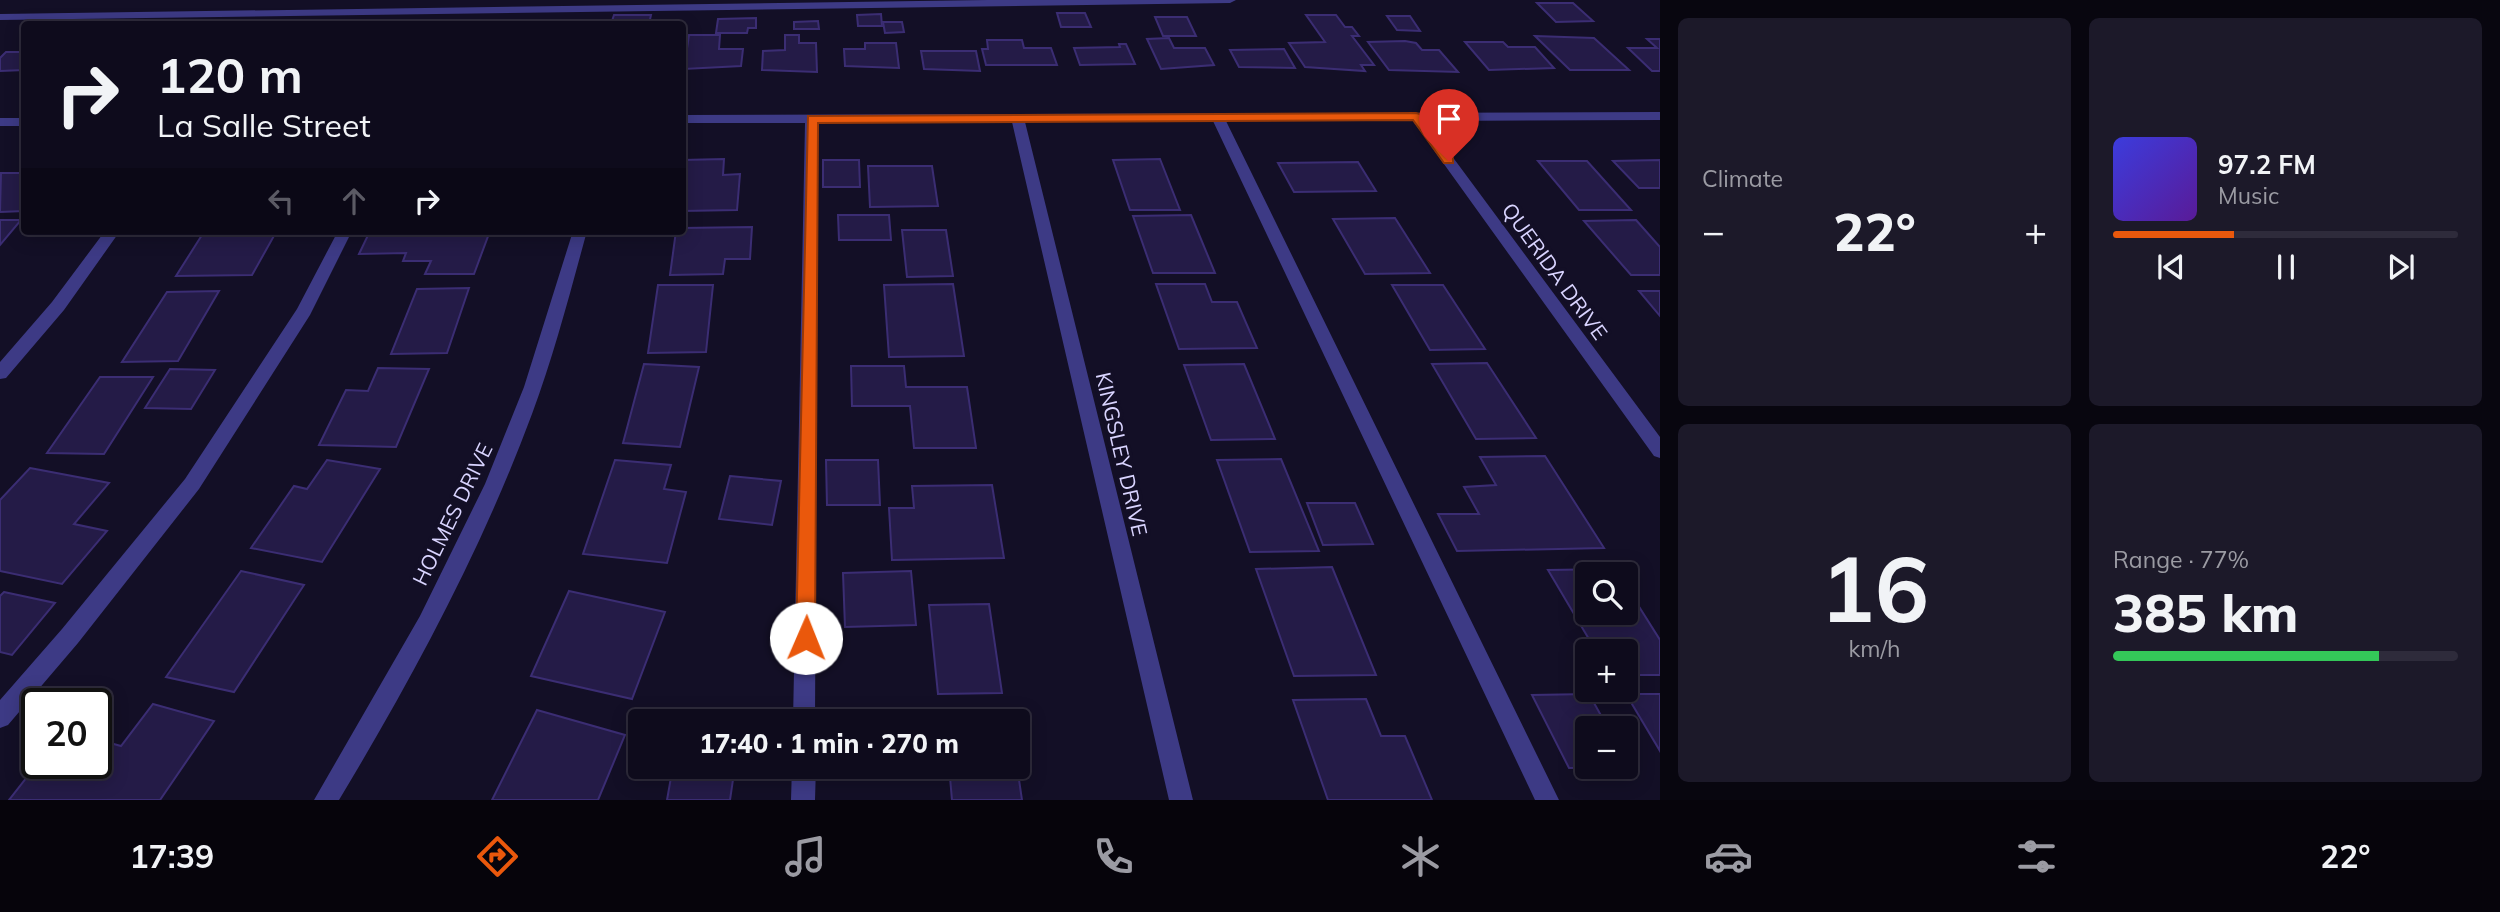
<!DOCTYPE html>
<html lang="en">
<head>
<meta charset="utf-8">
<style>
  :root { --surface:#0e0b1c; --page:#1c1929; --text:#f1f3f6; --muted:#9b9ba3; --line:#2e2b3b; --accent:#ea580c }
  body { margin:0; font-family:Mulish,sans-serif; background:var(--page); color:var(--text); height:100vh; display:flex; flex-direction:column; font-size:26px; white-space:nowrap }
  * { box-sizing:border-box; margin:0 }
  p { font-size:23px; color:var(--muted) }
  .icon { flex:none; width:38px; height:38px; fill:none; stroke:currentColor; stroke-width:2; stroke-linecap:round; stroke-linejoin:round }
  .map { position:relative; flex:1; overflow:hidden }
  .sheet { display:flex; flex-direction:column; gap:18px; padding:18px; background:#08060f; width:840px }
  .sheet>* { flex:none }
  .top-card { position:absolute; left:21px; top:21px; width:665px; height:214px; border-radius:7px; box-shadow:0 4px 18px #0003,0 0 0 2px var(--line); background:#0e0b1c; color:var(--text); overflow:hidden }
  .fabs { position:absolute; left:1575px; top:562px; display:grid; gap:14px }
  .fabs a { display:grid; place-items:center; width:63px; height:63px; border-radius:7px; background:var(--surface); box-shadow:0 4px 18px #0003,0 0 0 2px var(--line); font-size:35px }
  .speed { position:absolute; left:21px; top:688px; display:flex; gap:14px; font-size:35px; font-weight:700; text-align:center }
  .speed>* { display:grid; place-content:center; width:91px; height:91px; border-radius:50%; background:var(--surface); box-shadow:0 4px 18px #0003,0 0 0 2px var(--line); line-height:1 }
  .speed .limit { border:4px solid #111; border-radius:10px; background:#fff; color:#111 }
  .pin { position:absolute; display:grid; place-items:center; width:60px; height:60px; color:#fff; margin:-72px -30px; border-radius:50% 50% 50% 0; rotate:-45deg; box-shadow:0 0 7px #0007 }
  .pin .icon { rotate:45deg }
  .me { position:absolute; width:77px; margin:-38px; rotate:1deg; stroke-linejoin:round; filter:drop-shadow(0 0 5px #0008) }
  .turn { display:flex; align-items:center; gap:24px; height:147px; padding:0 21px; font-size:32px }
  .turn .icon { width:91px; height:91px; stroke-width:2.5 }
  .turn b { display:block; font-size:49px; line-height:60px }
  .lanes { display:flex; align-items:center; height:66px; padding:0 21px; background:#0003; justify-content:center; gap:35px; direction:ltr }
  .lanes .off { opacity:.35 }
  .big { font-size:52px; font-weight:800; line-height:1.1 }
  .sheet .card { flex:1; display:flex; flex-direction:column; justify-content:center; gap:10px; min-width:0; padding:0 24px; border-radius:10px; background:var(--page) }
  .sheet .dial { align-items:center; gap:0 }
  .dial b { font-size:91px; line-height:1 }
  .song { display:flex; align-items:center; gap:21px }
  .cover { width:84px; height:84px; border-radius:10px; background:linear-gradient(135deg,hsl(240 70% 55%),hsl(270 70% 35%)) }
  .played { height:7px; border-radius:4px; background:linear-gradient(90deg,var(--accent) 35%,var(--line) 35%) }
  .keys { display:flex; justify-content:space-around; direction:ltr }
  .heat { display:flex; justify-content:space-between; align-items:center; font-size:38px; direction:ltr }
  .charge { height:10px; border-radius:5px; background:linear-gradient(90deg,#34c759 77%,var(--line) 0) }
  .sheet .tiles { flex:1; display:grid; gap:18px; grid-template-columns:repeat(2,1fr) }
  .trip { position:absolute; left:628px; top:709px; width:402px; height:70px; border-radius:7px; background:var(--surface); box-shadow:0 4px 18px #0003,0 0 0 2px var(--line); font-weight:800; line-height:70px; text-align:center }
  .menu { display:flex; height:112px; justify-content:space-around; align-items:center; background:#06040b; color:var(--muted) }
  .menu .icon { width:49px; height:49px }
  .menu .selected { color:var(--accent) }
  .menu b { font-size:32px; color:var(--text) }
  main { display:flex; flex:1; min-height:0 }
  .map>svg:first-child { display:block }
  .building { fill:#241b47; stroke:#3b2d73; stroke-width:2 }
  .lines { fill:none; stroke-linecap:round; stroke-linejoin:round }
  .minor { fill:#3d3a85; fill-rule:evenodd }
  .route { fill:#ea580c; stroke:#983908; stroke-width:2 }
  .labels { text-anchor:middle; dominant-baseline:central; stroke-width:7; stroke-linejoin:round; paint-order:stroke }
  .street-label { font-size:21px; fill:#d9d4ff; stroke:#130f26 }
</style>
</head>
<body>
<main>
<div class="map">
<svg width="1660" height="800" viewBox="0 0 1660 800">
  <rect width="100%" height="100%" fill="#130f26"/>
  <g class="building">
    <polygon points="1537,3 1573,3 1593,21 1556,22"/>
    <polygon points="1057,13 1085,13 1091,27 1061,27"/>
    <polygon points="881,14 882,26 858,26 857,15"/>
    <polygon points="614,15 651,15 649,24 611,24"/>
    <polygon points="1306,15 1336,15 1345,27 1352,27 1359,36 1352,36 1374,65 1361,65 1365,71 1305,67 1289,43 1325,42"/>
    <polygon points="1387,16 1410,16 1420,31 1397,30"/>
    <polygon points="1155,17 1187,17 1196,36 1163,36"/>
    <polygon points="756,18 756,28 748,28 747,33 716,33 718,19"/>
    <polygon points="818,21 819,29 794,29 794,22"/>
    <polygon points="883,22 902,22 904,32 885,33"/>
    <polygon points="689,35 720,35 719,49 743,49 741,66 684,69"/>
    <polygon points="785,35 799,35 799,43 816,43 817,72 762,70 763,51 785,50"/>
    <polygon points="1535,36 1594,38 1629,70 1570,70"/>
    <polygon points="1169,38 1174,48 1205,48 1214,65 1161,69 1147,39"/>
    <polygon points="1647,39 1660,39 1660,71 1652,71 1628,48 1657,48"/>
    <polygon points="987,40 1022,40 1024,48 1051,48 1057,65 986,65 982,49 988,49"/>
    <polygon points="1405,41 1416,43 1422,50 1439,50 1458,72 1389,70 1368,42"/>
    <polygon points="1465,42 1503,42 1508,47 1535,47 1554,68 1489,70"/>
    <polygon points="865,43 896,43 899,68 845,66 844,49 865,49"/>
    <polygon points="1119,44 1126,44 1135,64 1080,65 1074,48 1120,47"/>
    <polygon points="1284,49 1295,68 1239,67 1230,50"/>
    <polygon points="921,51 976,51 980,71 924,69"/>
    <polygon points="6,52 24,52 24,70 0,71 0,58"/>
    <polygon points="724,159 723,175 740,174 737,210 682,211 682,160"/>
    <polygon points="1160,159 1180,210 1130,210 1113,160"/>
    <polygon points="823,160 859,160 860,187 823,187"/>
    <polygon points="1660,160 1660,188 1639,188 1613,161"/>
    <polygon points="1538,161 1587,161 1631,210 1579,210"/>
    <polygon points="1358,162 1376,191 1294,192 1278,163"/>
    <polygon points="868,166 932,166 938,206 870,207"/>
    <polygon points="1,173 24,173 24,211 0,212"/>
    <polygon points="838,215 889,215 891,240 839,240"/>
    <polygon points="1191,215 1215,273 1153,273 1133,216"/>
    <polygon points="1395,218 1430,273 1365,274 1333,219"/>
    <polygon points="0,220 21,220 0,245"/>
    <polygon points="1636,220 1660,247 1660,275 1631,275 1584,221"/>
    <polygon points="752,227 750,259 725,259 723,274 670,275 676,231 682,231 682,228"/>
    <polygon points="902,230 946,230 953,276 907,277"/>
    <polygon points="370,231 490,231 474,274 425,274 431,261 403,261 406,253 359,254"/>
    <polygon points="275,234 252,275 176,276 202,235"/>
    <polygon points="953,284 964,356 889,357 884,285"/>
    <polygon points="1156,284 1205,284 1212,302 1237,302 1257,348 1179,349"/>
    <polygon points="658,285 713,285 706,352 648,353"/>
    <polygon points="1392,285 1443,285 1485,349 1430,350"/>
    <polygon points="469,288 447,353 391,354 417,289"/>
    <polygon points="219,291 178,361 122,362 167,292"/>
    <polygon points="1639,291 1660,291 1660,316"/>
    <polygon points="1487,363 1536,438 1476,439 1432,364"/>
    <polygon points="644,364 699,367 680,447 623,443"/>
    <polygon points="1244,364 1275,439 1211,440 1184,365"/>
    <polygon points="851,366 904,366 906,387 967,387 976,448 914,448 910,406 852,406"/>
    <polygon points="378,368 429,369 396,447 319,445 346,390 368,391"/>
    <polygon points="170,369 215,370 191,409 145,408"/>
    <polygon points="100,377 153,377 104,454 47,453"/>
    <polygon points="1545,456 1604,548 1457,551 1438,514 1479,514 1464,487 1496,485 1480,457"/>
    <polygon points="1281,459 1319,551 1250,552 1217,460"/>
    <polygon points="327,460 380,469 322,562 251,548 294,486 307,489"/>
    <polygon points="615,460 671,465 664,489 686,492 667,563 583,554"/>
    <polygon points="826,460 878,460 880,505 827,505"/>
    <polygon points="30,468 109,483 74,524 107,531 62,584 0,571 0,500"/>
    <polygon points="730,476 781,481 772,525 719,519"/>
    <polygon points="992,485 1004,558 892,560 889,508 914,508 912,486"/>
    <polygon points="1307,503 1355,503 1373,544 1323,545"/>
    <polygon points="1332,567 1376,675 1294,676 1256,569"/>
    <polygon points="1615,569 1618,574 1587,574 1587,612 1626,612 1626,586 1660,640 1660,675 1626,675 1626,651 1596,651 1548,570"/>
    <polygon points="241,571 304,585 234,692 166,677"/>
    <polygon points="911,571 916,625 845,627 843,573"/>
    <polygon points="569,591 665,612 632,699 531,676"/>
    <polygon points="4,592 55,603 12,655 0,652 0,596"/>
    <polygon points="989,604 1002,693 938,694 929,605"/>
    <polygon points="1589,694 1608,728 1587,728 1587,766 1626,766 1626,761 1629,767 1569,768 1532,695"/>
    <polygon points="1626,694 1660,694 1660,751"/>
    <polygon points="1366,699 1381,736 1405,736 1432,800 1328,800 1293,700"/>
    <polygon points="153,704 214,721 160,800 9,800 38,763 96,763 96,739 121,746"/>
    <polygon points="537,710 625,735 598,800 492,800"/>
    <polygon points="853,711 902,713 902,721 853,721"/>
    <polygon points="673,766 735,766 730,800 667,800"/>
    <polygon points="949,766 1017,766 1022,800 952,800"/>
  </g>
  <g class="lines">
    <g class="minor">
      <polygon points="987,0 1236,0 1230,3 0,20 0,14"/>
      <polygon points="1660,112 1660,120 1426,121 1660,437 1660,458 1654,456 1413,121 1226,121 1559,800 1535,800 1213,121 1025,122 1193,800 1169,800 1012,122 818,122 815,721 793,721 805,123 682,123 682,115"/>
      <rect x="0" y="118" width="24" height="8"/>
      <polygon points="105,231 120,231 64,310 6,378 0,379 0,362 52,302"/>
      <polygon points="338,231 352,231 310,315 199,489 78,643 8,725 0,728 0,700 62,629 185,479 297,309"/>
      <path d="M573,231H587C570,293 554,355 532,414C482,549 413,677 339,800H314L420,616L485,484L524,387Z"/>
      <polygon points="792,766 816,766 815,800 791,800"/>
    </g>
  </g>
  <polygon class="route" points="1416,113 1420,114 1453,158 1453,163 1444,163 1413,120 818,123 815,638 812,644 806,647 799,644 796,638 808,116"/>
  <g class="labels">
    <g class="street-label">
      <text transform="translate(1555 271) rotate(54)">QUERIDA DRIVE</text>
      <text transform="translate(1122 454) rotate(77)">KINGSLEY DRIVE</text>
      <text transform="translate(452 514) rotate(-64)">HOLMES DRIVE</text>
    </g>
  </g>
</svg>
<div class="fabs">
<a><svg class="icon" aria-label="search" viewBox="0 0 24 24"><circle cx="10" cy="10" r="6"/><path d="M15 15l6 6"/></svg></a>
<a>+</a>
<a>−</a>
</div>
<div class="speed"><div class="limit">20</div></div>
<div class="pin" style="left:1449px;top:161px;background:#d93025"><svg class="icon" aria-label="arrive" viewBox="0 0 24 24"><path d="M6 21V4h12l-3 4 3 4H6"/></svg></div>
<svg class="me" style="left:806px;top:638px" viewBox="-20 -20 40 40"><circle r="19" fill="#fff"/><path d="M0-13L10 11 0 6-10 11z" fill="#ea580c"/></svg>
<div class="trip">17:40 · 1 min · 270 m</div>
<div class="top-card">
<div class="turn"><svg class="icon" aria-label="right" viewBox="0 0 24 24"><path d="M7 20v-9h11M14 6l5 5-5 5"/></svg><div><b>120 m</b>La Salle Street</div></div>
<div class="lanes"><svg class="icon off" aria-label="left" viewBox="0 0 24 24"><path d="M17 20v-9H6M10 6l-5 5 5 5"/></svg><svg class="icon off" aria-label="ahead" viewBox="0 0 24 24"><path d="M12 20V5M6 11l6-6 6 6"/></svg><svg class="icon" aria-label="right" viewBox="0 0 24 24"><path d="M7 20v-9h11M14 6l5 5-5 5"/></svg></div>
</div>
</div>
<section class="sheet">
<div class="tiles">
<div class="card"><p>Climate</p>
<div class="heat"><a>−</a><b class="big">22°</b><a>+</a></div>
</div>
<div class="card">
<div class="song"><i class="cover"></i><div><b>97.2 FM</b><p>Music</p></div></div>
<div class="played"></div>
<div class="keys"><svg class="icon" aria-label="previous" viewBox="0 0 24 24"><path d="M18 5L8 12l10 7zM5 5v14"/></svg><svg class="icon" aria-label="pause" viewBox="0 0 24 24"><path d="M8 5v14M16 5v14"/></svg><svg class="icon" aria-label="next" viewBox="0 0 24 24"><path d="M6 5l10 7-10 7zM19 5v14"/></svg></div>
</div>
<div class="card dial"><b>16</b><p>km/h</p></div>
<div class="card"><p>Range · 77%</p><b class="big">385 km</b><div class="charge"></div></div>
</div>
</section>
</main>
<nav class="menu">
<b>17:39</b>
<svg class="icon selected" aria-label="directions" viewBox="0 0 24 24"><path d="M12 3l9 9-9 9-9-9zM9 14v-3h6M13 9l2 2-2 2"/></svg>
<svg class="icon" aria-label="music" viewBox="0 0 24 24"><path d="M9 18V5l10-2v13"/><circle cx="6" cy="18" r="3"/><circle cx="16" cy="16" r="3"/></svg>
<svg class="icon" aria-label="phone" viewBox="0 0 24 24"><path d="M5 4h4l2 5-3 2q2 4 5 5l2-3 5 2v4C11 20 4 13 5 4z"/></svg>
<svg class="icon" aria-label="climate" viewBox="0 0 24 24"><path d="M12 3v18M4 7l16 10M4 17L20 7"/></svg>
<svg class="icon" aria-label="car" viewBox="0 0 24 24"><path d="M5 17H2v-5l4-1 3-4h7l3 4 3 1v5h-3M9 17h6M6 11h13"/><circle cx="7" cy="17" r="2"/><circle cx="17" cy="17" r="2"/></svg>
<svg class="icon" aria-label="filters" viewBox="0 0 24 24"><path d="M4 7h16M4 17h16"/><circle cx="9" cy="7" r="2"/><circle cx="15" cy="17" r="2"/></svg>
<b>22°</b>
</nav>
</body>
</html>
